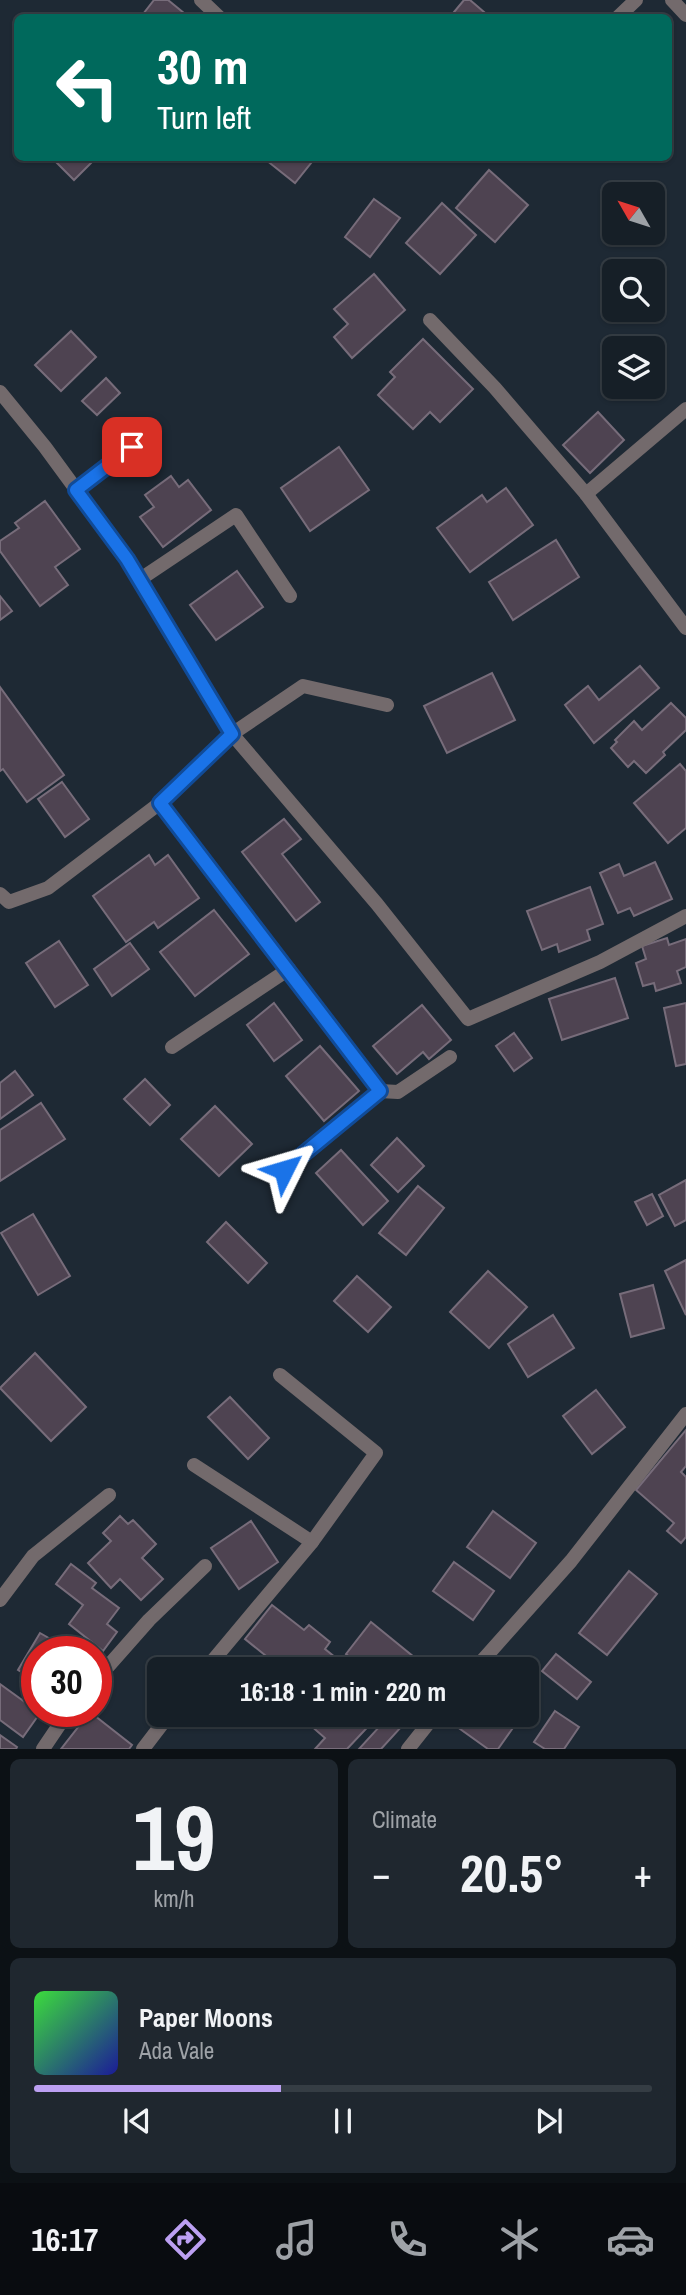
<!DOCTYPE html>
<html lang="en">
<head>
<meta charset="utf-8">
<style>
  :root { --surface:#161f27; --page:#1f272f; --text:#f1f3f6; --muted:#9ea2a7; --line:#353d44; --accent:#bca0f2 }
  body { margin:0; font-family:"Archivo Narrow",sans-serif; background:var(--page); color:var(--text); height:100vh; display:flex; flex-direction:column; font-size:26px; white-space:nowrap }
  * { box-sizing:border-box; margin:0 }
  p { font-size:23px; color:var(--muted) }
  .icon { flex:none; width:38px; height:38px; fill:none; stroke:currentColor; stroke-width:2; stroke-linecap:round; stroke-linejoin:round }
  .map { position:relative; height:1749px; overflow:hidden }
  .details { display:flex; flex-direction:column; gap:10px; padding:10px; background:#0c1115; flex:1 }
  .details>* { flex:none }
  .guide { position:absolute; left:14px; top:14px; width:658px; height:147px; border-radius:10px; box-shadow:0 2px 5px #0004,0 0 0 2px var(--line); background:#00695c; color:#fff; overflow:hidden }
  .needle { width:46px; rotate:309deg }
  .tools { position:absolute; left:602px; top:182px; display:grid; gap:14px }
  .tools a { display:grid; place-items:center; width:63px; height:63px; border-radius:10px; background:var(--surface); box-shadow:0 2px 5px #0004,0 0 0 2px var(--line); font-size:35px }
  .speed { position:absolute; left:21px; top:1636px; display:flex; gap:14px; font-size:35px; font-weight:700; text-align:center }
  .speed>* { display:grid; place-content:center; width:91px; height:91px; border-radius:50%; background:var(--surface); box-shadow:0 2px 5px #0004,0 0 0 2px var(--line); line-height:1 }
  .speed .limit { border:10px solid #d22; background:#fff; color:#111 }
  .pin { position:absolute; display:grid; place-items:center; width:60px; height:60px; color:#fff; margin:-30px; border-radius:14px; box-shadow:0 4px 10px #0006 }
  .me { position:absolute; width:77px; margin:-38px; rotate:50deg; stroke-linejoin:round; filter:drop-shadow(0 0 5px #0008) }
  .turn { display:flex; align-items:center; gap:24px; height:147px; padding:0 28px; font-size:32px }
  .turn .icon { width:91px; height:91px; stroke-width:2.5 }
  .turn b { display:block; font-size:49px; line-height:60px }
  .big { font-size:52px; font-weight:700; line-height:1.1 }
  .details .widget { flex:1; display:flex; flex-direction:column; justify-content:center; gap:10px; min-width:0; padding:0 24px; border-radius:10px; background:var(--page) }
  .details .dial { align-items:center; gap:0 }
  .dial b { font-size:91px; line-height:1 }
  .song { display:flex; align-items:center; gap:21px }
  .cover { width:84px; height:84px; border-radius:10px; background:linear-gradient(135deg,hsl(120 70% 55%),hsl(240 70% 35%)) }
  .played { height:7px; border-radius:4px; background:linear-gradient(90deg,var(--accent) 40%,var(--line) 40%) }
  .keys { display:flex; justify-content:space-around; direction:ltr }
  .heat { display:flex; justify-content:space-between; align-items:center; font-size:38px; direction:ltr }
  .details .tiles { flex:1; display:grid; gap:10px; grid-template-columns:1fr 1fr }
  .widget:last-child { grid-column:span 2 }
  .trip { position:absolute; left:147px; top:1657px; width:392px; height:70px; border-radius:10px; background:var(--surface); box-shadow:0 2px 5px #0004,0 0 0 2px var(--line); font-weight:700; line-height:70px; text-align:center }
  .tabs { display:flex; height:112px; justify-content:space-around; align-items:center; background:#090c10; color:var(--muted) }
  .tabs .icon { width:49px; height:49px }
  .tabs .active { color:var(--accent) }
  .tabs b { font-size:32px; color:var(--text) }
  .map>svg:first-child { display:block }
  .building { fill:#4e4351; stroke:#776c7a; stroke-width:2 }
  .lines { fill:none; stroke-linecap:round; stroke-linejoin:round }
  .street { stroke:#736a6c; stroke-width:14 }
  .route-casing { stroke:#114b97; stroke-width:18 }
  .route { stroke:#1a73e8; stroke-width:12 }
</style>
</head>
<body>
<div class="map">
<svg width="686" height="1749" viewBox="0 0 686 1749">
  <rect width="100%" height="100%" fill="#1e2934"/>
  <g class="building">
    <polygon points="154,0 168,0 190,18 140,18"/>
    <polygon points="464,0 470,0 491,18 449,18"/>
    <polygon points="52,158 96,158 74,180"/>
    <polygon points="268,158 308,158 307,159 311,163 295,183 266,160"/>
    <polygon points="489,170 528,205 495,242 456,208"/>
    <polygon points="374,199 400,218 370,257 345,237"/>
    <polygon points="442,203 476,235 440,274 406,243"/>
    <polygon points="374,274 405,310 352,358 334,337 348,324 334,309"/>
    <polygon points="71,331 96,357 61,391 35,365"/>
    <polygon points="423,339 473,389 440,422 430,412 413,429 378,395 395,377 390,372"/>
    <polygon points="106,378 120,393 97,415 82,401"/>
    <polygon points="598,412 624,440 590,473 563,445"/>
    <polygon points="339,447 369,490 310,531 281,488"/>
    <polygon points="171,476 179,487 188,480 211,510 163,547 140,517 154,507 145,495"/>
    <polygon points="506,488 533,525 470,572 437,528 482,495 487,502"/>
    <polygon points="45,501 80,549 55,567 68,585 40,606 0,551 0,541 19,528 15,523"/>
    <polygon points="556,540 579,577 513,620 489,582"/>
    <polygon points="237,571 263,607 216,640 190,605"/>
    <polygon points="0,596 12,611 0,620"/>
    <polygon points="640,666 659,688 594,743 565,705 588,686 599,700"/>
    <polygon points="492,673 515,720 447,753 424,706"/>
    <polygon points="0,687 64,775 27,802 3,769 0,771"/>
    <polygon points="671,703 686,718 686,730 663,752 665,755 646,773 634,761 628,767 611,748 617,742 615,740 634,721 642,730"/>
    <polygon points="680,764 686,771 686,828 668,843 634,803"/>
    <polygon points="62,782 89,819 65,837 38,799"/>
    <polygon points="284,819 301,839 282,854 320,902 296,921 242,852"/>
    <polygon points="149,855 155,865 168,855 199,898 158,928 154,922 126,942 93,896"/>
    <polygon points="655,862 672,899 634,916 630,908 618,913 600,873 619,864 624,876"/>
    <polygon points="590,887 603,924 587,930 590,940 559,952 557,944 542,950 527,911"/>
    <polygon points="214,910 249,954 195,996 160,952"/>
    <polygon points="667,938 669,945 686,939 686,967 677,971 681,983 656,991 654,983 643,986 636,963 646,959 642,946"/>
    <polygon points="59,941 88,985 55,1007 26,963"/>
    <polygon points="130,943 149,969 112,996 94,969"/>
    <polygon points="615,978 628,1018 562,1040 549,999"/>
    <polygon points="274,1003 302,1040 274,1061 247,1025"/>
    <polygon points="686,1003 686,1064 676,1066 664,1008"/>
    <polygon points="422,1005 451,1040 429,1059 423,1052 397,1074 373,1046"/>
    <polygon points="514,1033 532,1058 514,1071 496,1046"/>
    <polygon points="320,1046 359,1091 324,1121 286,1076"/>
    <polygon points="15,1071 33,1095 0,1119 0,1083"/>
    <polygon points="145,1079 170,1105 150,1125 124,1099"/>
    <polygon points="41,1103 65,1139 0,1181 0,1130"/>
    <polygon points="215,1106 252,1144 219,1176 181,1139"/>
    <polygon points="397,1138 424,1166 398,1192 371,1165"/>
    <polygon points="341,1150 388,1201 363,1225 316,1173"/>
    <polygon points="686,1180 686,1220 675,1226 659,1195"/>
    <polygon points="418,1186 444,1208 406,1255 379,1233"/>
    <polygon points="652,1194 663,1216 647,1225 635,1202"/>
    <polygon points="33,1214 70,1276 38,1295 1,1233"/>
    <polygon points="226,1222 267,1263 248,1283 207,1242"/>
    <polygon points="686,1260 686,1315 665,1271"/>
    <polygon points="488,1271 527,1307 489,1348 450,1312"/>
    <polygon points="357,1276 391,1307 368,1332 334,1301"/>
    <polygon points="653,1285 664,1328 631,1337 620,1294"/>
    <polygon points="553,1315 574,1348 528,1377 508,1344"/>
    <polygon points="35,1353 86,1407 51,1441 0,1388"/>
    <polygon points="596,1390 625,1427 592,1454 563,1416"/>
    <polygon points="230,1397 269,1438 248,1459 208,1417"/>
    <polygon points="686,1430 686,1466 681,1472 686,1477 686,1537 681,1543 667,1531 674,1523 636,1490"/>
    <polygon points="493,1511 536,1543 510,1578 467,1547"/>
    <polygon points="120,1516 128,1524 133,1520 156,1544 142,1558 163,1579 141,1600 120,1579 111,1588 88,1563 111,1541 103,1533"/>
    <polygon points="251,1521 278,1562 239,1589 211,1548"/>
    <polygon points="454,1562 494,1591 473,1620 433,1591"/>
    <polygon points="71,1564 96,1583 92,1588 119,1608 107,1624 117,1632 103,1651 69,1624 83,1605 56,1584"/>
    <polygon points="629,1571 657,1594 607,1655 579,1633"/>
    <polygon points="272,1605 304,1630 309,1625 330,1642 325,1649 336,1658 327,1670 272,1670 276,1664 245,1639"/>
    <polygon points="371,1622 425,1666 422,1670 365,1670 346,1654"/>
    <polygon points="40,1633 73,1652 37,1652 37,1682 18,1670"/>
    <polygon points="556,1654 591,1682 577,1699 542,1671"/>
    <polygon points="0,1684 40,1713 23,1737 0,1720"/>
    <polygon points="555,1711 579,1727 564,1749 545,1749 534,1742"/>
    <polygon points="90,1712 132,1745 129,1749 61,1749"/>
    <polygon points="319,1715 379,1715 347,1749 315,1749 325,1738 310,1725"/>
    <polygon points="390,1715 403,1725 381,1749 359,1749"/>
    <polygon points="465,1715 501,1715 515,1725 498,1749 488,1749 456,1726"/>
    <polygon points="0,1735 17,1747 16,1749 0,1749"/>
  </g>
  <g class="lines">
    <g class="street">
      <polyline points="201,0 220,18"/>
      <polyline points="672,0 686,15"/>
      <polyline points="617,18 636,0"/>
      <polyline points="430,320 495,388 586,494 686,409"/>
      <polyline points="0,392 45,447 127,559 232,734 303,686 387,705"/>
      <polyline points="76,490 132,447"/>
      <polyline points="586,494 686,628"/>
      <polyline points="139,580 236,515 290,596"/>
      <polyline points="160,803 380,1091"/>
      <polyline points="0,894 9,902 48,888 160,803 232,734 377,904 468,1019 600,962 686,916"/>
      <polyline points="172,1047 289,969"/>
      <polyline points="284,1170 380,1091 398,1092 450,1057"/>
      <polyline points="194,1465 312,1542"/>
      <polyline points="0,1600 33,1556 109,1495"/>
      <polyline points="205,1670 312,1542 376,1453 280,1375"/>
      <polyline points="474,1670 571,1561 686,1414"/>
      <polyline points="96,1680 149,1620 205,1566"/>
      <polyline points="43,1749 68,1712"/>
      <polyline points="143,1749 169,1715"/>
      <polyline points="408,1749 435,1715"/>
    </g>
  </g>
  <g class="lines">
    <g class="route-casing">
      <polyline id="route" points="132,447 76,490 127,559 232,734 160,803 380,1091 284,1170"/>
    </g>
    <use href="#route" class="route"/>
  </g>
</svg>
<div class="tools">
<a><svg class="needle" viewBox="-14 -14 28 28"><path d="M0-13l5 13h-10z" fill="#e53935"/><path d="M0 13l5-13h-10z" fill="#9ea2a7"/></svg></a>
<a><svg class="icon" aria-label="search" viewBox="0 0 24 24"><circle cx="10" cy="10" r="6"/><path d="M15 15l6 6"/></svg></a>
<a><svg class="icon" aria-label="layers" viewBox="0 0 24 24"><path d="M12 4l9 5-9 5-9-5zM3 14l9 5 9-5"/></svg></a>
</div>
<div class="speed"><div class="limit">30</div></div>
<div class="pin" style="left:132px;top:447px;background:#d93025"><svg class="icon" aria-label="arrive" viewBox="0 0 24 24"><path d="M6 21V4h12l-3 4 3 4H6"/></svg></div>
<svg class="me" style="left:284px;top:1170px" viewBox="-20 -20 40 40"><path d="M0-17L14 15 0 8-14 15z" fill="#1a73e8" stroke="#fff" stroke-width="4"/></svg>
<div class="trip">16:18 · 1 min · 220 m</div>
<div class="guide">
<div class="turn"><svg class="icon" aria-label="left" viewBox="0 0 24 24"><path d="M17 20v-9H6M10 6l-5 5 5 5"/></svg><div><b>30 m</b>Turn left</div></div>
</div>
</div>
<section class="details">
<div class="tiles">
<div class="widget dial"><b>19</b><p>km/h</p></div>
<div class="widget"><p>Climate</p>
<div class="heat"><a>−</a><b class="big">20.5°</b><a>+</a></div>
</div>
<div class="widget">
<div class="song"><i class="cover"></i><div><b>Paper Moons</b><p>Ada Vale</p></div></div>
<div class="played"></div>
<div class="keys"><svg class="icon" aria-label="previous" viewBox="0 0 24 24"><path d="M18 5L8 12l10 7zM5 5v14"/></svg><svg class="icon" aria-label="pause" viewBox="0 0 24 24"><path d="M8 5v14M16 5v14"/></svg><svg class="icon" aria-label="next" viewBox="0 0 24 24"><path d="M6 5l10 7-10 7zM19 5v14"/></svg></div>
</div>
</div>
</section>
<nav class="tabs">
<b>16:17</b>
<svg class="icon active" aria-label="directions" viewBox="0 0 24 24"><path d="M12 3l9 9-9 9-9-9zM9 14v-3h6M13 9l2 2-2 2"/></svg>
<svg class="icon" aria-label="music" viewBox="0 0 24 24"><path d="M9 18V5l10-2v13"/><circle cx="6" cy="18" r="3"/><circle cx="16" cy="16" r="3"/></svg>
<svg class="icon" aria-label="phone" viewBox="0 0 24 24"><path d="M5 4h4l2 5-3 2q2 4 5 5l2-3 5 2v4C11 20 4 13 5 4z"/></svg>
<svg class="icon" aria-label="climate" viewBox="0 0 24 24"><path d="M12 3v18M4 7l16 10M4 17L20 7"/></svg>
<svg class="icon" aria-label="car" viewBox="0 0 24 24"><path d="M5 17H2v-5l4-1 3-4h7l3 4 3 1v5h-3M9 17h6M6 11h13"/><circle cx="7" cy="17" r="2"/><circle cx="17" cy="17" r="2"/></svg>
</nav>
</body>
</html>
